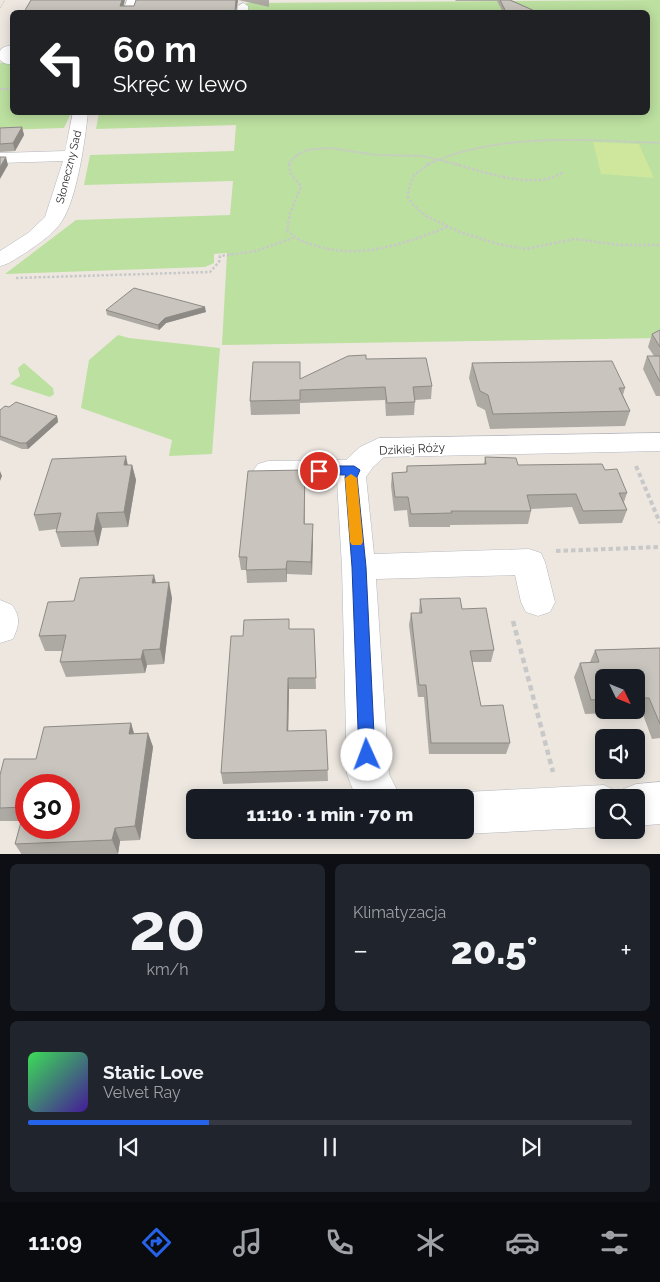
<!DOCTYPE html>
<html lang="pl">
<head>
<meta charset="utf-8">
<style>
  :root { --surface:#171b24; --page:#20242c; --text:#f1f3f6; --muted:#9ea1a6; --line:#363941; --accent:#2563eb }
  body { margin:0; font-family:Raleway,sans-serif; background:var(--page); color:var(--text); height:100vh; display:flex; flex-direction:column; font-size:19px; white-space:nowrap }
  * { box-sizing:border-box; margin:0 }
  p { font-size:16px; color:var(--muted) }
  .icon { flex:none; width:28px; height:28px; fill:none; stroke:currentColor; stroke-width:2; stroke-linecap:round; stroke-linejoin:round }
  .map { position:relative; height:854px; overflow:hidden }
  .panel { display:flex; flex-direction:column; gap:10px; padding:10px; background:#0d0f14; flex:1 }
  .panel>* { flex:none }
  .hud { position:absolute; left:10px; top:10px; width:640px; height:105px; border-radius:8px; box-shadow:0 2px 12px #0003; background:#202124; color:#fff; overflow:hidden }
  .needle { width:32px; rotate:133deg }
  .tools { position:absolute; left:595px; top:669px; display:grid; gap:10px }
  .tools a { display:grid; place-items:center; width:50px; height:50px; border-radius:8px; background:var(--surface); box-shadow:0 2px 12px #0003; font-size:25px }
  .speed { position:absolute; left:15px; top:774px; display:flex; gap:10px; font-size:25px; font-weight:700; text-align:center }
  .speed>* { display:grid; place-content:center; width:65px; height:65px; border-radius:50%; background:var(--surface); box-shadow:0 2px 12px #0003; line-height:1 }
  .speed .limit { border:8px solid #d22; background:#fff; color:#111 }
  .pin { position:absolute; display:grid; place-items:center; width:42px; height:42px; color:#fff; margin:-21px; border:2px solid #fff; border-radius:50%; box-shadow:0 1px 5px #0007 }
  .me { position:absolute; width:55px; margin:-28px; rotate:358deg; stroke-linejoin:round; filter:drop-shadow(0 0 4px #0008) }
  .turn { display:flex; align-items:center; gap:18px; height:105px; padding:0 20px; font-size:22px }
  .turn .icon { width:65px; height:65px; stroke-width:2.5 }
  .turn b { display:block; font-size:35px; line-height:42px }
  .big { font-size:38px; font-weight:800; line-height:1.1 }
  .panel .widget { flex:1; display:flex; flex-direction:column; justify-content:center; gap:8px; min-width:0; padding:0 18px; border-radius:8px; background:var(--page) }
  .panel .dial { align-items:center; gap:0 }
  .dial b { font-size:65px; line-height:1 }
  .song { display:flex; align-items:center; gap:15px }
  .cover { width:60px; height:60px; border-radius:8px; background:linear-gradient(135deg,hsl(130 70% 55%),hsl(260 70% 35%)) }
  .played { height:5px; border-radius:2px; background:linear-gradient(90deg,var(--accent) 30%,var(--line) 30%) }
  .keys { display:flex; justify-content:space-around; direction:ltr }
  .heat { display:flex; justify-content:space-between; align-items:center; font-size:28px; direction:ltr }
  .panel .tiles { flex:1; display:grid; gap:10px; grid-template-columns:1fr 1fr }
  .widget:last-child { grid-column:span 2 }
  .trip { position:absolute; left:186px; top:789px; width:288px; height:50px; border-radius:8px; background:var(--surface); box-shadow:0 2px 12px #0003; font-weight:800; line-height:50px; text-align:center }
  .tab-bar { display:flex; height:80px; justify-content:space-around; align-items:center; background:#090b0e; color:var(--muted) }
  .tab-bar .icon { width:35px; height:35px }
  .tab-bar .on { color:var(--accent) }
  .tab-bar b { font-size:22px; color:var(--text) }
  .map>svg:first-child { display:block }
  .green { fill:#bce0a0 }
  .pitch { fill:#cee79d }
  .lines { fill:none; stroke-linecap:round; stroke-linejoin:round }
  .lane-casing { stroke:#b4b7bf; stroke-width:19 }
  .street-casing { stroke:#b4b7bf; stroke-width:1 }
  .path-far4 { stroke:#c8c8c8; stroke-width:1; stroke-dasharray:2 1; stroke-linecap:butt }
  .path-far3 { stroke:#c8c8c8; stroke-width:2; stroke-dasharray:2 1; stroke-linecap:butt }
  .path-far2 { stroke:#c8c8c8; stroke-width:2.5; stroke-dasharray:2.5 2; stroke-linecap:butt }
  .path-far1 { stroke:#c8c8c8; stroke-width:4; stroke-dasharray:4.5 3; stroke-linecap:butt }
  .path { stroke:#c8c8c8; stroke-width:4.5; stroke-dasharray:5.5 4; stroke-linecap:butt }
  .lane { stroke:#fff; stroke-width:18 }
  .street { fill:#fff; fill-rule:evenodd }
  .wall { fill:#ada9a3; fill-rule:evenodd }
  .shaded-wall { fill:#8d8a85 }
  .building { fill:#c9c5be; stroke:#8d8a85; fill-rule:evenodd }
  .route { fill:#2563eb; stroke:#184099 }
  .slow { fill:#f59e0b }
  .labels { text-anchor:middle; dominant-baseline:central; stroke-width:4; stroke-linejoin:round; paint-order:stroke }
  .far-street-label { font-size:11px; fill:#2d2d2d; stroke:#fff }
  .street-label { font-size:12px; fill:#2d2d2d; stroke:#fff }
</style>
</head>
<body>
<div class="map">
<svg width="660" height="855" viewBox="0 0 660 855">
  <rect width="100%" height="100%" fill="#ede7e0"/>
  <g class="green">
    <polygon points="660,0 660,338 222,345 227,253 214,254 214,263 205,267 5,274 76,220 230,215 233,181 84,185 90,155 234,151 236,125 96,129 99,113 648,112 648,12 246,12 246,3"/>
    <polygon points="12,62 12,112 71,113 64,128 0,130 0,63"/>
    <polygon points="118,335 129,338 220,348 212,454 169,456 172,440 81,408 89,360"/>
    <polygon points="24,363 53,388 54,394 50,397 10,384 20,376 18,368"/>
  </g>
  <polygon class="pitch" points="593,142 639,144 654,178 601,174"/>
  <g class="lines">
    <g class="lane-casing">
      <polyline id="lane" points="8,55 12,55"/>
    </g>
    <g class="street-casing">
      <g id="street">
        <polygon points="127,0 137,0 134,12 123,12"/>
        <polygon points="243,3 248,6 248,12 237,12 238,6"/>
        <path d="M73,112H88C85,141 77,198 62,221C54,234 39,243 27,252C18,257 10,264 0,266V251L28,233L45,217L63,161L0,163V153L65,151Z"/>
        <polygon points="660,433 660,451 384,457 373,467 366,477 374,554 529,549 541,553 545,562 555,602 550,612 538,616 526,612 521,602 515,575 376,579 389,774 401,798 356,798 347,774 342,567 337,480 268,481 258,478 253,471 258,464 268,461 346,460 360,447 379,438"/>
        <path d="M0,600L12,605C21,618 19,625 13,639L0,643Z"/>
        <polygon points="660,782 660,824 636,826 636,798 604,798 604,827 465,834 455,830 465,830 465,798 451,798 465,792 604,785 620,793 621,790 636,784"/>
      </g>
    </g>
    <polyline class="path-far4" points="0,8 5,0"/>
    <g class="path-far3">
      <polyline points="0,89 12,89"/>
      <polyline points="289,165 289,163 297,155 307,150 330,148 376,155 423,156 459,165"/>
      <path d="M426,165C498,132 584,140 660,143"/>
    </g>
    <g class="path-far2">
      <path d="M289,164L291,174L301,186L290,214L287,230C295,239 305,243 317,246C361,260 406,243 447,227"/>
      <polyline points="429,164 414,175 409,188 408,197 414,206 426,216 460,232 498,244 526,249 574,239 620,245 660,245"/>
      <path d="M455,164C484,172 536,191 563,172"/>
      <polyline points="16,278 210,272 219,262 220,256 256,251 293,238"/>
    </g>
    <g class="path-far1">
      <polyline points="636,466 660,523"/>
      <polyline points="556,551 660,547"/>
    </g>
    <polyline class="path" points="513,621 553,772"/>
    <use href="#lane" class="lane"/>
    <use href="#street" class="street"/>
  </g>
  <g class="wall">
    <polygon points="136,0 269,0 269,7 238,0 236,12 24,12 124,6 134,6"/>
    <polygon points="455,0 523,0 511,0 537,12 503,12 497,1 456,1"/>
    <polygon points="22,127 24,135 15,151 0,152 0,128"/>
    <polygon points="106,310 206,312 166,323 159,330 107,315"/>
    <polygon points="660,330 660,396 656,396 643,369 647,356 654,356 648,347 652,334"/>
    <polygon points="366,359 432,386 431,399 415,400 414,415 386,416 385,400 300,403 300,414 251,415 250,401 300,379"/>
    <polygon points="472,363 625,388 623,395 630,411 625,426 490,429 485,410 477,406 469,378"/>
    <polygon points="9,407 57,416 58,422 28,449 22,449 0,440 0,410"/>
    <polygon points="485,457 518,465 605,470 627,493 624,502 627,510 622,523 579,524 572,507 531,509 531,511 528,524 450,525 450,527 409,527 407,510 394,511 391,486 392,473 406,472 407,466 484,464"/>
    <polygon points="127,465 132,465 136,480 128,527 102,528 98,546 61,547 56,532 57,529 39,531 34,515"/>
    <polygon points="305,483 305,524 313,524 312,575 287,574 287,582 247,583 246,570 241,570 239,557"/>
    <polygon points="156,583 172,598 164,664 147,665 145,673 66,677 60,662 63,651 45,651 39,636 74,601"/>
    <polygon points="420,599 462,609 494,650 491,662 472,662 481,706 510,743 506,754 429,754 424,697 418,697 409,625 411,613 419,613"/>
    <polygon points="289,619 289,629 314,629 316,689 289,689 288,731 326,730 328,781 223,784 221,773 243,636"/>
    <path d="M660,648V738L652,739L642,712L585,714L574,677L580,663L590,662L595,650ZM604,678H636V710H604Z"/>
    <polygon points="131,723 134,734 148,733 153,747 140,840 120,841 118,854 93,855 22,855 15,844 22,821 0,821 0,775 36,759"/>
  </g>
  <g class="shaded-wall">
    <polygon points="122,0 125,0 122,12 120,6"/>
    <polygon points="236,0 238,0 236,12 235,12"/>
    <polygon points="22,127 24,135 15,151 13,143"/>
    <polygon points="6,157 8,165 0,179 0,167"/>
    <polygon points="205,307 206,312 166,323 159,330 158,325 165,318"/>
    <polygon points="57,416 58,422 28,449 26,443"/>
    <polygon points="126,456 129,471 124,465"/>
    <polygon points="132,465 136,480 128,527 124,512"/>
    <polygon points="0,471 2,476 0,481"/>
    <polygon points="97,513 102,528 98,546 94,531"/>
    <polygon points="313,524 313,537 312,575 311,562"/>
    <polygon points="287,561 287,582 286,569"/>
    <polygon points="154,575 158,591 152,583"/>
    <polygon points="169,582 172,598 164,664 160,649"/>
    <polygon points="143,650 147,665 145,673 141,659"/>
    <polygon points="288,678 289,689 288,742 287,731"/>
    <polygon points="131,723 135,737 129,734"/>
    <polygon points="148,733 153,747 140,840 135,826"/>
    <polygon points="115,828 120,841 118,854 112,840"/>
  </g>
  <g class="building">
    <polygon points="31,0 122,0 120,6 134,6 136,0 236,0 235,12 24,12"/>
    <polygon points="500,0 510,0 537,12 506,12"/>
    <polygon points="22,127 13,143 0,144 0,128"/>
    <polygon points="0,157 6,157 0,167"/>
    <polygon points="134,288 205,307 165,318 158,325 106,310"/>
    <polygon points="660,330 660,347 652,334"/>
    <polygon points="366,355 366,359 426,358 432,386 413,387 415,402 387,403 385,387 300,390 300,400 250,401 253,362 300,362 300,379 348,356"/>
    <polygon points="647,356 660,356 660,382"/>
    <polygon points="612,361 625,388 619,388 630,411 493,414 488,395 480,391 472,363"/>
    <polygon points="16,402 57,416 26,443 20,443 0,436 0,410 5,406 9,407"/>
    <polygon points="126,456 124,465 132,465 124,512 97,513 94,531 56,532 61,513 34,515 52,459"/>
    <polygon points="485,457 516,458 518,465 602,464 605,470 617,469 627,493 619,493 627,510 583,511 576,494 527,495 531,511 451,511 452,513 411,514 408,497 395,497 392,473 407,472 407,466 486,464"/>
    <polygon points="305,470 304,524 313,524 311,562 287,561 286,569 246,570 247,557 239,557 248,471"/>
    <polygon points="154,575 152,583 169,582 160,649 143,650 141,659 60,662 66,635 39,636 48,602 74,601 80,578"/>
    <polygon points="460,598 462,609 486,608 494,650 470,651 481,706 503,705 510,743 431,743 426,685 419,685 411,613 422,613 420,599"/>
    <polygon points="289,619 289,629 314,629 316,678 288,678 287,731 326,730 328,770 221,773 231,636 243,636 244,620"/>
    <polygon points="660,648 660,724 649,698 636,698 636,678 604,678 604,699 591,700 580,663 599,662 595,650"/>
    <path d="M131,723L129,734L148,733L135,826L115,828L112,840L15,844L25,807L0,808V775L4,759H36L44,727ZM26,785H69V828H26Z"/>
  </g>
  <polygon class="route" points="319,466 354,466 360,470 357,477 366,567 375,755 373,761 367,763 361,761 359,755 352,567 345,477 346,475 315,474 313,471 315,468"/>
  <polygon class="slow" points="351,474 357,478 363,542 361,545 352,545 350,542 345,478"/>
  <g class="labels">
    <g class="far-street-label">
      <text transform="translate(69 167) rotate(-76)">Słoneczny Sad</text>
    </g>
    <g class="street-label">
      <text transform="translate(412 449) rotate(-3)">Dzikiej Róży</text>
    </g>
  </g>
</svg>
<div class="tools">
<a><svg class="needle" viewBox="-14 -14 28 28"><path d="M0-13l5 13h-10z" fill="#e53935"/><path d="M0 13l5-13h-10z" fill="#9ea1a6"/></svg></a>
<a><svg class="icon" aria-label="sound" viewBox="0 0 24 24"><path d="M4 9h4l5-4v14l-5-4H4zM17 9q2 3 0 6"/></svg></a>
<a><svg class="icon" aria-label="search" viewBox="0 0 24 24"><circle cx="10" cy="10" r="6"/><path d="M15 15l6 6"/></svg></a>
</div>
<div class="speed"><div class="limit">30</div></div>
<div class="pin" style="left:319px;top:471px;background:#d93025"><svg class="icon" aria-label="arrive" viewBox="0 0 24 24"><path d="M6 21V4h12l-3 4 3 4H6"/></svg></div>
<svg class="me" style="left:367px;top:755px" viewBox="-20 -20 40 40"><circle r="19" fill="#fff"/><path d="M0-13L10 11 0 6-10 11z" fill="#2563eb"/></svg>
<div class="trip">11:10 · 1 min · 70 m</div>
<div class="hud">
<div class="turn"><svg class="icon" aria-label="left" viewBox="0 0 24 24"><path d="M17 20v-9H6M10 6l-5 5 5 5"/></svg><div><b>60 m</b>Skręć w lewo</div></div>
</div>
</div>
<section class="panel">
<div class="tiles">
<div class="widget dial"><b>20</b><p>km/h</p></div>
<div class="widget"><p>Klimatyzacja</p>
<div class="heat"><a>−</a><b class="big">20.5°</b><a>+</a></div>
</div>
<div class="widget">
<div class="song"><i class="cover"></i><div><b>Static Love</b><p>Velvet Ray</p></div></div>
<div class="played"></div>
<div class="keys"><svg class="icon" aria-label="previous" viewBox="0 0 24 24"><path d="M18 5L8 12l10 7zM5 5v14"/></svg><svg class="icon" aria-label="pause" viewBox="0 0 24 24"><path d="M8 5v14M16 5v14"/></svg><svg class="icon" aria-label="next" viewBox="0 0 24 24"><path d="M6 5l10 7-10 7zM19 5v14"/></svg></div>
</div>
</div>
</section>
<nav class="tab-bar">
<b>11:09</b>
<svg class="icon on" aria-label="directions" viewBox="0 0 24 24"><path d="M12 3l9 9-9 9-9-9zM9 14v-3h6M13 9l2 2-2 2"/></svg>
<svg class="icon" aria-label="music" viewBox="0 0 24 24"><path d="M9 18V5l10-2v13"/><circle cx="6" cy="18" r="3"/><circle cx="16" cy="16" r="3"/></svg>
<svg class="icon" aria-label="phone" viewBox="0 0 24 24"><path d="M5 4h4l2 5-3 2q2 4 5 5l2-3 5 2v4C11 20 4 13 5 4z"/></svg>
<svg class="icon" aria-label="climate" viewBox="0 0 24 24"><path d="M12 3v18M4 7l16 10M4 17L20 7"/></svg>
<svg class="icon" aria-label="car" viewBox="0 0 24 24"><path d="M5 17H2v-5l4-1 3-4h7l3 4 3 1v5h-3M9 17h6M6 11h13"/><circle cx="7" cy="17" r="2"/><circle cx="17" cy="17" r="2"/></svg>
<svg class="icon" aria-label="filters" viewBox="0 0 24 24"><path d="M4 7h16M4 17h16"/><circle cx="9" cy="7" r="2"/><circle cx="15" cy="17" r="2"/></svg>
</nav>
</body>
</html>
